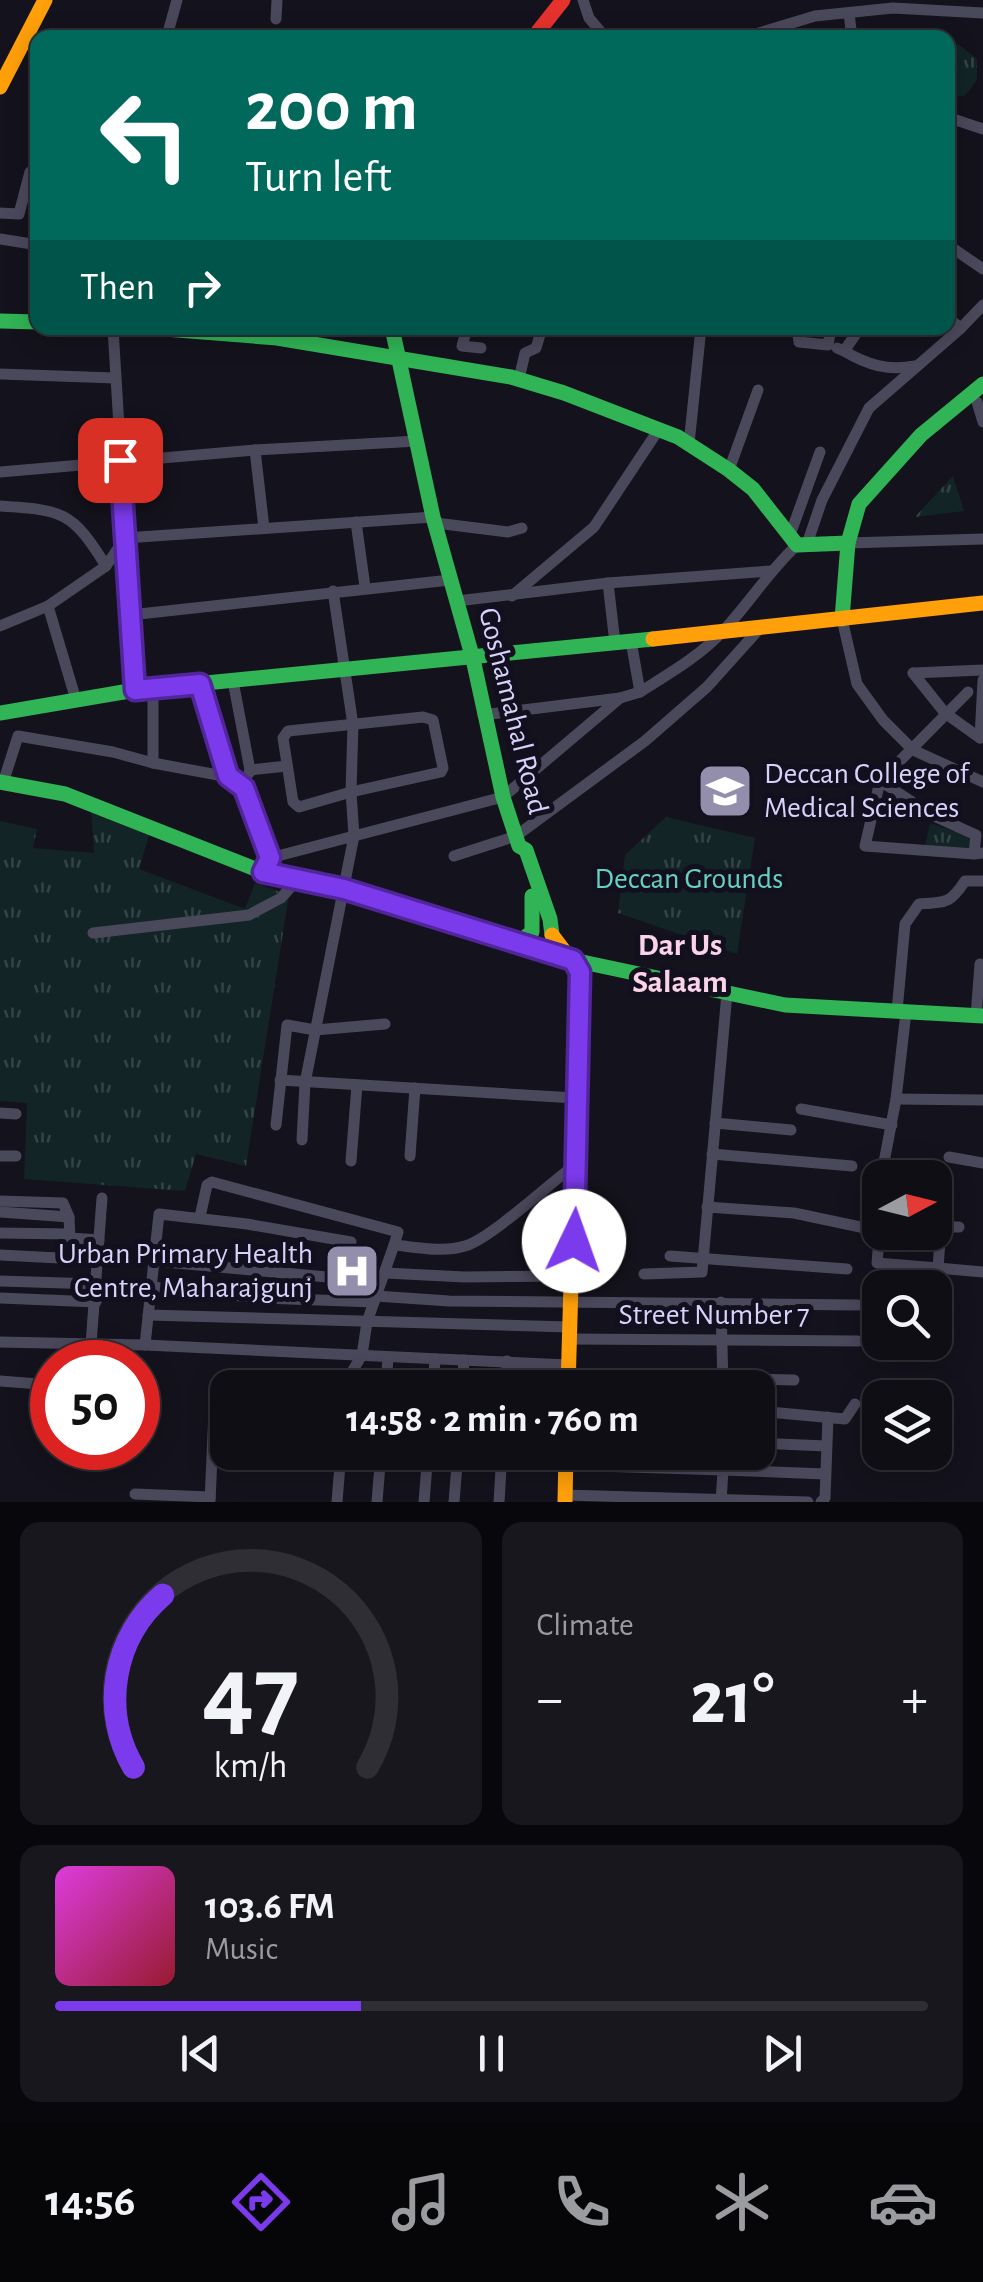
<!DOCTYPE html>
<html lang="en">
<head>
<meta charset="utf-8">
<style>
  :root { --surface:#0f0e15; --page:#18171e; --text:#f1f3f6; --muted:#9b9ca0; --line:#2f2e34; --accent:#7c3aed }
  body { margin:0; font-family:"Alegreya Sans",sans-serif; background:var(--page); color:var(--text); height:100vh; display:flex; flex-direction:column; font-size:38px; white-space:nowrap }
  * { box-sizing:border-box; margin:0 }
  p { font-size:32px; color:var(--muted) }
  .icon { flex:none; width:55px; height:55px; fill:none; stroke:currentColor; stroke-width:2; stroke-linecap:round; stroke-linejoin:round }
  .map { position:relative; height:1502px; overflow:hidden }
  .side { display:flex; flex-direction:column; gap:20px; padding:20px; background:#08080c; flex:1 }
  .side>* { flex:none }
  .guide { position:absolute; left:30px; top:30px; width:925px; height:305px; border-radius:20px; box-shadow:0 5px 25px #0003,0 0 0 2px var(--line); background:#00695c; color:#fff; overflow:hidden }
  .needle { width:65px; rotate:83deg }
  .buttons { position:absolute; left:862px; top:1160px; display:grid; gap:20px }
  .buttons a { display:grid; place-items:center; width:90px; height:90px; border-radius:20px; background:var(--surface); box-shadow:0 5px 25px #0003,0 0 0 2px var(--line); font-size:50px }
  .speed { position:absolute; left:30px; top:1340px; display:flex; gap:20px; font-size:50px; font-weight:700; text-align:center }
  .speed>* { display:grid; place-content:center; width:130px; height:130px; border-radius:50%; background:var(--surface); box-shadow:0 5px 25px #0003,0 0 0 2px var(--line); line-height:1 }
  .speed .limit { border:15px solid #d22; background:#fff; color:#111 }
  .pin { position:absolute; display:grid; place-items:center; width:85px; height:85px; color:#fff; margin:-42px; border-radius:20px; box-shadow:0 5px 15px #0006 }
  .me { position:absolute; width:110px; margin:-55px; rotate:3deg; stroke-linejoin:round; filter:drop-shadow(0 0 8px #0008) }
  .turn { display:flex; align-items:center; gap:35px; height:210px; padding:0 50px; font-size:45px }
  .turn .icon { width:130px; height:130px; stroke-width:2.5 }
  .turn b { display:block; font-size:70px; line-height:85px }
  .then { display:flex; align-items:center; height:95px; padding:0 50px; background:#0003; gap:20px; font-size:38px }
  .big { font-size:75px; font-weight:600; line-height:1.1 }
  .side .tile { flex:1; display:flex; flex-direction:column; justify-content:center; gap:15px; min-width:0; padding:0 35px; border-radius:20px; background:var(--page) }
  .side .dial { align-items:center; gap:0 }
  .dial svg { height:260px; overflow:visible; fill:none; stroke:var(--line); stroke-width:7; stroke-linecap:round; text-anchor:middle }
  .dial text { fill:var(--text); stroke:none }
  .song { display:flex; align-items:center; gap:30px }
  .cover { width:120px; height:120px; border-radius:15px; background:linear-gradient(135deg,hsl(300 70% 55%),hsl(350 70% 35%)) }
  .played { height:10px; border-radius:5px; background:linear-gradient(90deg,var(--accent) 35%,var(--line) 35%) }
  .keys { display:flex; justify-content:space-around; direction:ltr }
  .heat { display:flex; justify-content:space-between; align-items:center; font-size:55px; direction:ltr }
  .side .tiles { flex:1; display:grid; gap:20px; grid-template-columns:1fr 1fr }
  .tile:last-child { grid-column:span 2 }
  .trip { position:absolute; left:210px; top:1370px; width:565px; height:100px; border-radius:20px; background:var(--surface); box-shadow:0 5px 25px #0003,0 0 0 2px var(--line); font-weight:600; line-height:100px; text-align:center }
  .tab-bar { display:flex; height:160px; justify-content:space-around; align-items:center; background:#060608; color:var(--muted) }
  .tab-bar .icon { width:70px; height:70px }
  .tab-bar .current { color:var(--accent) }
  .tab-bar b { font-size:45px; color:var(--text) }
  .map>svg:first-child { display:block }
  .grass { fill:url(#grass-tufts) }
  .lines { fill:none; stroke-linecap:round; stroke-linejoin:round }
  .street { stroke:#4a485b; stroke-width:11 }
  .fast { stroke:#30b455; stroke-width:15 }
  .slow { stroke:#ff9f0a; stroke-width:15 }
  .jam { stroke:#e5322d; stroke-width:15 }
  .route-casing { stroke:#51269a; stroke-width:25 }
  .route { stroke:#7c3aed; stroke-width:18 }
  .labels { text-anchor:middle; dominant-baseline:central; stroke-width:10; stroke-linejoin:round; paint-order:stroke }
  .street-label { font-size:30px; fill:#d8d1fa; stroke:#120f1f }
  .poi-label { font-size:30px; fill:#d8d1fa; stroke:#120f1f; text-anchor:start }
  .park-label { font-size:30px; fill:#65d3bf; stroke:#120f1f }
  .neighbourhood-label { font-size:32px; font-weight:bold; fill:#fbd3e9; stroke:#120f1f }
</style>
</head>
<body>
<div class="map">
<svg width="983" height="1502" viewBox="0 0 983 1502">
  <defs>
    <pattern id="grass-tufts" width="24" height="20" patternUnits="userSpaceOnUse" patternTransform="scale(2.5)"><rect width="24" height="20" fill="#122426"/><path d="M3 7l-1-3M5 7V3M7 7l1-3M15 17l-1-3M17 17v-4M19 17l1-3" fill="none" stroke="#344346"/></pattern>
  </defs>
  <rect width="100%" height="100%" fill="#14121c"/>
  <g class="grass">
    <polygon points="948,44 958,44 977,59 977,80 965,96 948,97"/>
    <polygon points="953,476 964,511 915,517"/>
    <polygon points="91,812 150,832 139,869 245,909 255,883 289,895 246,1166 196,1154 185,1191 24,1179 27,1103 0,1101 0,821 37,829 33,848 94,853"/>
    <polygon points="666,817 755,838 737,954 618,913 625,855"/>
    <polygon points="930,823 970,837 971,854 924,850"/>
  </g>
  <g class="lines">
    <g class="street">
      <polyline points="583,0 589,18 606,38"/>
      <polyline points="849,13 852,38"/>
      <polyline points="276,19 277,0"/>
      <polyline points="167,36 177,0"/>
      <polyline points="742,38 815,16 893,8 983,13"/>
      <polyline points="950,118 983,129"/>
      <polyline points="0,213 19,214 30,172"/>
      <polyline points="0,239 38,245"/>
      <polyline points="948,245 983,269"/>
      <polyline points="948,318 961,328"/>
      <polyline points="113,328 135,690"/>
      <polyline points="467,328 462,346 481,348"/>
      <polyline points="797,328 799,342 828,345 831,328"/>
      <polyline points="837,348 844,351 860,328"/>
      <path d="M844,351C868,365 887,371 915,366"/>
      <polyline points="0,374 115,378"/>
      <polyline points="519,379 525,353 536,348 542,328"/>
      <polyline points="977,402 983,422"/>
      <polyline points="689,444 701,328"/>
      <polyline points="255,450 264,528"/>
      <polyline points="729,470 758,390"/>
      <polyline points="0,472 255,450 418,441"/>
      <path d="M0,506C63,510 72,511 106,566"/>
      <polyline points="356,522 365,587"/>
      <polyline points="436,523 508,532 522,528"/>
      <polyline points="790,535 820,452"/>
      <polyline points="848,543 983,539"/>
      <polyline points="807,544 822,500 869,408 961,328 983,305"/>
      <polyline points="608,583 615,643"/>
      <polyline points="333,591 353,725 351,792 354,836 503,797 620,698 483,715"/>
      <polyline points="512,596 594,527 659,429"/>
      <polyline points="457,601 608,583 770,571"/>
      <polyline points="48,606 76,700"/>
      <polyline points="130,615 450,580"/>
      <polyline points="842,619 857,684 883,720 913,750 983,782"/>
      <polyline points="0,626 48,606 106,566 125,538 433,517"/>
      <polyline points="913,673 945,713 980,738"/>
      <polyline points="913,673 983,670"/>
      <polyline points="233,681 250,770"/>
      <polyline points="200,684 229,777"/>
      <polyline points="153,688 153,763"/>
      <path d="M640,692C670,673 700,656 724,630C750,602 769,571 797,545"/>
      <polyline points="620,698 640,692 631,641"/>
      <polygon points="423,717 433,720 443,768 441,772 351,792 299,807 293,802 283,738 288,731"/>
      <polyline points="980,738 983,680"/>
      <polyline points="249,773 250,770 287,766"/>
      <polyline points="880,781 968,692"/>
      <polyline points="3,783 18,736 113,752 153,763 229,777 244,788 270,858"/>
      <polyline points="974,854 976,835 934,816 880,781 865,846 974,854 983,853"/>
      <polyline points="454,856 516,836 645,741 707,687 762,626"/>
      <polyline points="263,872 270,858 354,836 305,1083 302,1140"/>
      <polyline points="93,933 249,915 281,898 298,879"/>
      <path d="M897,1011L905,924L919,904C946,902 950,904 965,881H983"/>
      <polyline points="976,1016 980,964"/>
      <polyline points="280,1080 575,1098"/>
      <polyline points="896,1099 983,1100"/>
      <polyline points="801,1109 892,1125"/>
      <polyline points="0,1113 16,1114"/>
      <polyline points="715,1123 791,1130"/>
      <polyline points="276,1125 287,1025 315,1030 385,1024"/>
      <polyline points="712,1154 852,1166"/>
      <polyline points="0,1156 16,1156"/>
      <polyline points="410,1156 415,1088"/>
      <polyline points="949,1157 983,1163"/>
      <polyline points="351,1161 357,1085"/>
      <polyline points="881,1178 896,1099 906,1012"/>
      <polyline points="880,1182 875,1223 880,1225"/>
      <polyline points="0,1201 63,1203 69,1217 70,1238 99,1240"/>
      <polyline points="707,1207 794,1213 865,1228"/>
      <polyline points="0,1212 69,1217"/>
      <polyline points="200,1217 207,1185 212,1182 398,1232 394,1245"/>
      <polyline points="935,1227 959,1227"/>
      <polyline points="941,1227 938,1268 983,1272"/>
      <polyline points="880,1228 877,1263 938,1268"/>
      <polyline points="0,1233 69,1234"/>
      <polyline points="0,1255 98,1260"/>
      <polyline points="670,1256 847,1269"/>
      <polyline points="155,1261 381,1282"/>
      <polyline points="386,1273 464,1277 572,1276"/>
      <polyline points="644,1274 702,1272 727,993"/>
      <polyline points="0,1281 96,1284"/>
      <polyline points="152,1287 262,1298 374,1302"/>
      <polyline points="376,1296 449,1301 858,1305"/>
      <polyline points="0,1298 96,1302"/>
      <polyline points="721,1302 723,1388"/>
      <polyline points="148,1315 569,1327"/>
      <polyline points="570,1339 858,1341"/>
      <polyline points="0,1342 145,1345 568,1365"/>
      <polyline points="91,1344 102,1198"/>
      <polyline points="145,1345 159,1214 247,1224 351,1242"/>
      <polyline points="569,1375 794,1380"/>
      <polyline points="0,1381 52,1385"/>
      <path d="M348,1388L350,1375L362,1355L367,1322L394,1245C416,1247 443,1253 465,1246C489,1239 544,1189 567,1171L578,1168"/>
      <polyline points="386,1388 388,1357"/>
      <polyline points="433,1388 435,1359"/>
      <polyline points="462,1388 464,1360"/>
      <polyline points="506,1388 507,1361"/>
      <polyline points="758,1411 845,1419 855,1404"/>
      <polyline points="758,1443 826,1446"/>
      <polyline points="723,1452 723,1470 825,1474"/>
      <polyline points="566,1465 723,1470 721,1502"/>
      <polyline points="135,1494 210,1497"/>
      <polyline points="565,1495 808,1502"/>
      <polyline points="210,1502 214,1411"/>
      <polyline points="337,1502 341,1452"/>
      <polyline points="377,1502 381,1452"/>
      <polyline points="424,1502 428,1452"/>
      <polyline points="454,1502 458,1452"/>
      <polyline points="499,1502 502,1452"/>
      <polyline points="821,1502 825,1498 828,1417"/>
    </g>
    <g class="fast">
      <polyline points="0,321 38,322"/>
      <polyline points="152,328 277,338 511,377 564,393 678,437 729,470 753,489 797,545 848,543"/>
      <polyline points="392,328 433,517 473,659 503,797 519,846 526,850 550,919 552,935"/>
      <polyline points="842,619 848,543 859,504 921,435 983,384"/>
      <polyline points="0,713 135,690 653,639"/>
      <polyline points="0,782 65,794 263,872 343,889 573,960 785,1005 983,1016"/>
      <polyline points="518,943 532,932 532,896"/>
    </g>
    <g class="slow">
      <polyline points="0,87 45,0"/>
      <polyline points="653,639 983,603"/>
      <polyline points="552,935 580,972 568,1388"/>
      <polyline points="565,1502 566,1452"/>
    </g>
    <polyline class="jam" points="533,38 563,0"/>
  </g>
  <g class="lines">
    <g class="route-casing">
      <polyline id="route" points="120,460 135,690 200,684 228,776 244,788 270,858 263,872 344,889 573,960 580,972 574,1241"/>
    </g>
    <use href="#route" class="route"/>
  </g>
  <defs>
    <g id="university-square" transform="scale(2.875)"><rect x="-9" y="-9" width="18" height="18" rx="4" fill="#938eac" stroke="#120f1f"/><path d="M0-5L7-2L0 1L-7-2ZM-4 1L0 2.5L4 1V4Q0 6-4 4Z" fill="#fff"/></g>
    <g id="hospital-square" transform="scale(2.875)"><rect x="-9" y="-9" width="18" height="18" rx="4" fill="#938eac" stroke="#120f1f"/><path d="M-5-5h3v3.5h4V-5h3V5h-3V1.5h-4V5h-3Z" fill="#fff"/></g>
  </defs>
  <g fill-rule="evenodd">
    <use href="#university-square" x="725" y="791"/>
    <use href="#hospital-square" x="352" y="1271"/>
  </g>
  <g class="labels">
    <g class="street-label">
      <text transform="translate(513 711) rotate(76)">Goshamahal Road</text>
      <text x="714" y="1315">Street Number 7</text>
    </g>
    <g class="poi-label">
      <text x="764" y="774">Deccan College of<tspan x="764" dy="34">Medical Sciences</tspan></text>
      <text x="313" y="1254" text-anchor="end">Urban Primary Health<tspan x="313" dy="34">Centre, Maharajgunj</tspan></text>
    </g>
    <g class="park-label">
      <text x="689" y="879">Deccan Grounds</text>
    </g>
    <g class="neighbourhood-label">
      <text x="680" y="945">Dar Us<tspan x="680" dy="37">Salaam</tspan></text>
    </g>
  </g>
</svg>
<div class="buttons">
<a><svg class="needle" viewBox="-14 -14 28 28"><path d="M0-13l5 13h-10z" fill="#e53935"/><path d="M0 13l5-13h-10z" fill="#9b9ca0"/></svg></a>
<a><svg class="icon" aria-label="search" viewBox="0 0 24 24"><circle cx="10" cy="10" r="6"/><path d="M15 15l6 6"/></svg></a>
<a><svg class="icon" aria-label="layers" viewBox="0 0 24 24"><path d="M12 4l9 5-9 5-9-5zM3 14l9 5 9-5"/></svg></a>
</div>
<div class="speed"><div class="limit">50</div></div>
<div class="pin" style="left:120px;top:460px;background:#d93025"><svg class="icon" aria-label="arrive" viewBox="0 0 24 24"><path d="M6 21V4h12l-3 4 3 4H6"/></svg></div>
<svg class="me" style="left:574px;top:1241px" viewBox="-20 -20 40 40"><circle r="19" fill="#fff"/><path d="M0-13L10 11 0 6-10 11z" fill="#7c3aed"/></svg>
<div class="trip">14:58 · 2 min · 760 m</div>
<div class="guide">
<div class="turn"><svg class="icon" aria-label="left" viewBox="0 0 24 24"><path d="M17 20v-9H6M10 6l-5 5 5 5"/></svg><div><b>200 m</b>Turn left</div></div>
<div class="then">Then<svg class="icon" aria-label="right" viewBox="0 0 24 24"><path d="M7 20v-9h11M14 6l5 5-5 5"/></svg></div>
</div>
</div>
<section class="side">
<div class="tiles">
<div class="tile dial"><svg viewBox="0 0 100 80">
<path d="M14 69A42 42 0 1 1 86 69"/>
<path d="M14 69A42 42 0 0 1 23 16" stroke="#7c3aed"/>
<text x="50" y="56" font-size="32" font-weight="700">47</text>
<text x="50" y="72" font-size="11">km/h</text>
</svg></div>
<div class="tile"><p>Climate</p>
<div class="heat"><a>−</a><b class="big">21°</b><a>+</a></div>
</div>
<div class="tile">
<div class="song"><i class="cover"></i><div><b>103.6 FM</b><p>Music</p></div></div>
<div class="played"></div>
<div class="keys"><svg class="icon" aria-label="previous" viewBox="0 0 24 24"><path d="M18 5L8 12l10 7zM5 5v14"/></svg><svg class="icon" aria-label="pause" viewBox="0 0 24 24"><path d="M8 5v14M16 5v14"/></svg><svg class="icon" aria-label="next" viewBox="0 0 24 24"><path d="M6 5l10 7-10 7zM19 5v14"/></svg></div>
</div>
</div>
</section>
<nav class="tab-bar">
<b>14:56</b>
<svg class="icon current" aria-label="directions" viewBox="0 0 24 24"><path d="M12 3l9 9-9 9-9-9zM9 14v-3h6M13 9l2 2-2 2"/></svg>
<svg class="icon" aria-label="music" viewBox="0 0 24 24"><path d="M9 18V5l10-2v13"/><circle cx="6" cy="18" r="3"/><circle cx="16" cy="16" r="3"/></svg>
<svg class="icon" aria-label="phone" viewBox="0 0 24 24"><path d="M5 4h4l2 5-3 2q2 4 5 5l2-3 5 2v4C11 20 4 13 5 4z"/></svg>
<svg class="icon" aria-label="climate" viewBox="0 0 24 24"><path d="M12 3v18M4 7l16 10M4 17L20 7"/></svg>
<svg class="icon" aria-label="car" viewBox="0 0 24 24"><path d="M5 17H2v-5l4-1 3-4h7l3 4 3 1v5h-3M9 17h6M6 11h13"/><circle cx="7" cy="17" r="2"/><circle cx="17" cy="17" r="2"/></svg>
</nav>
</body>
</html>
